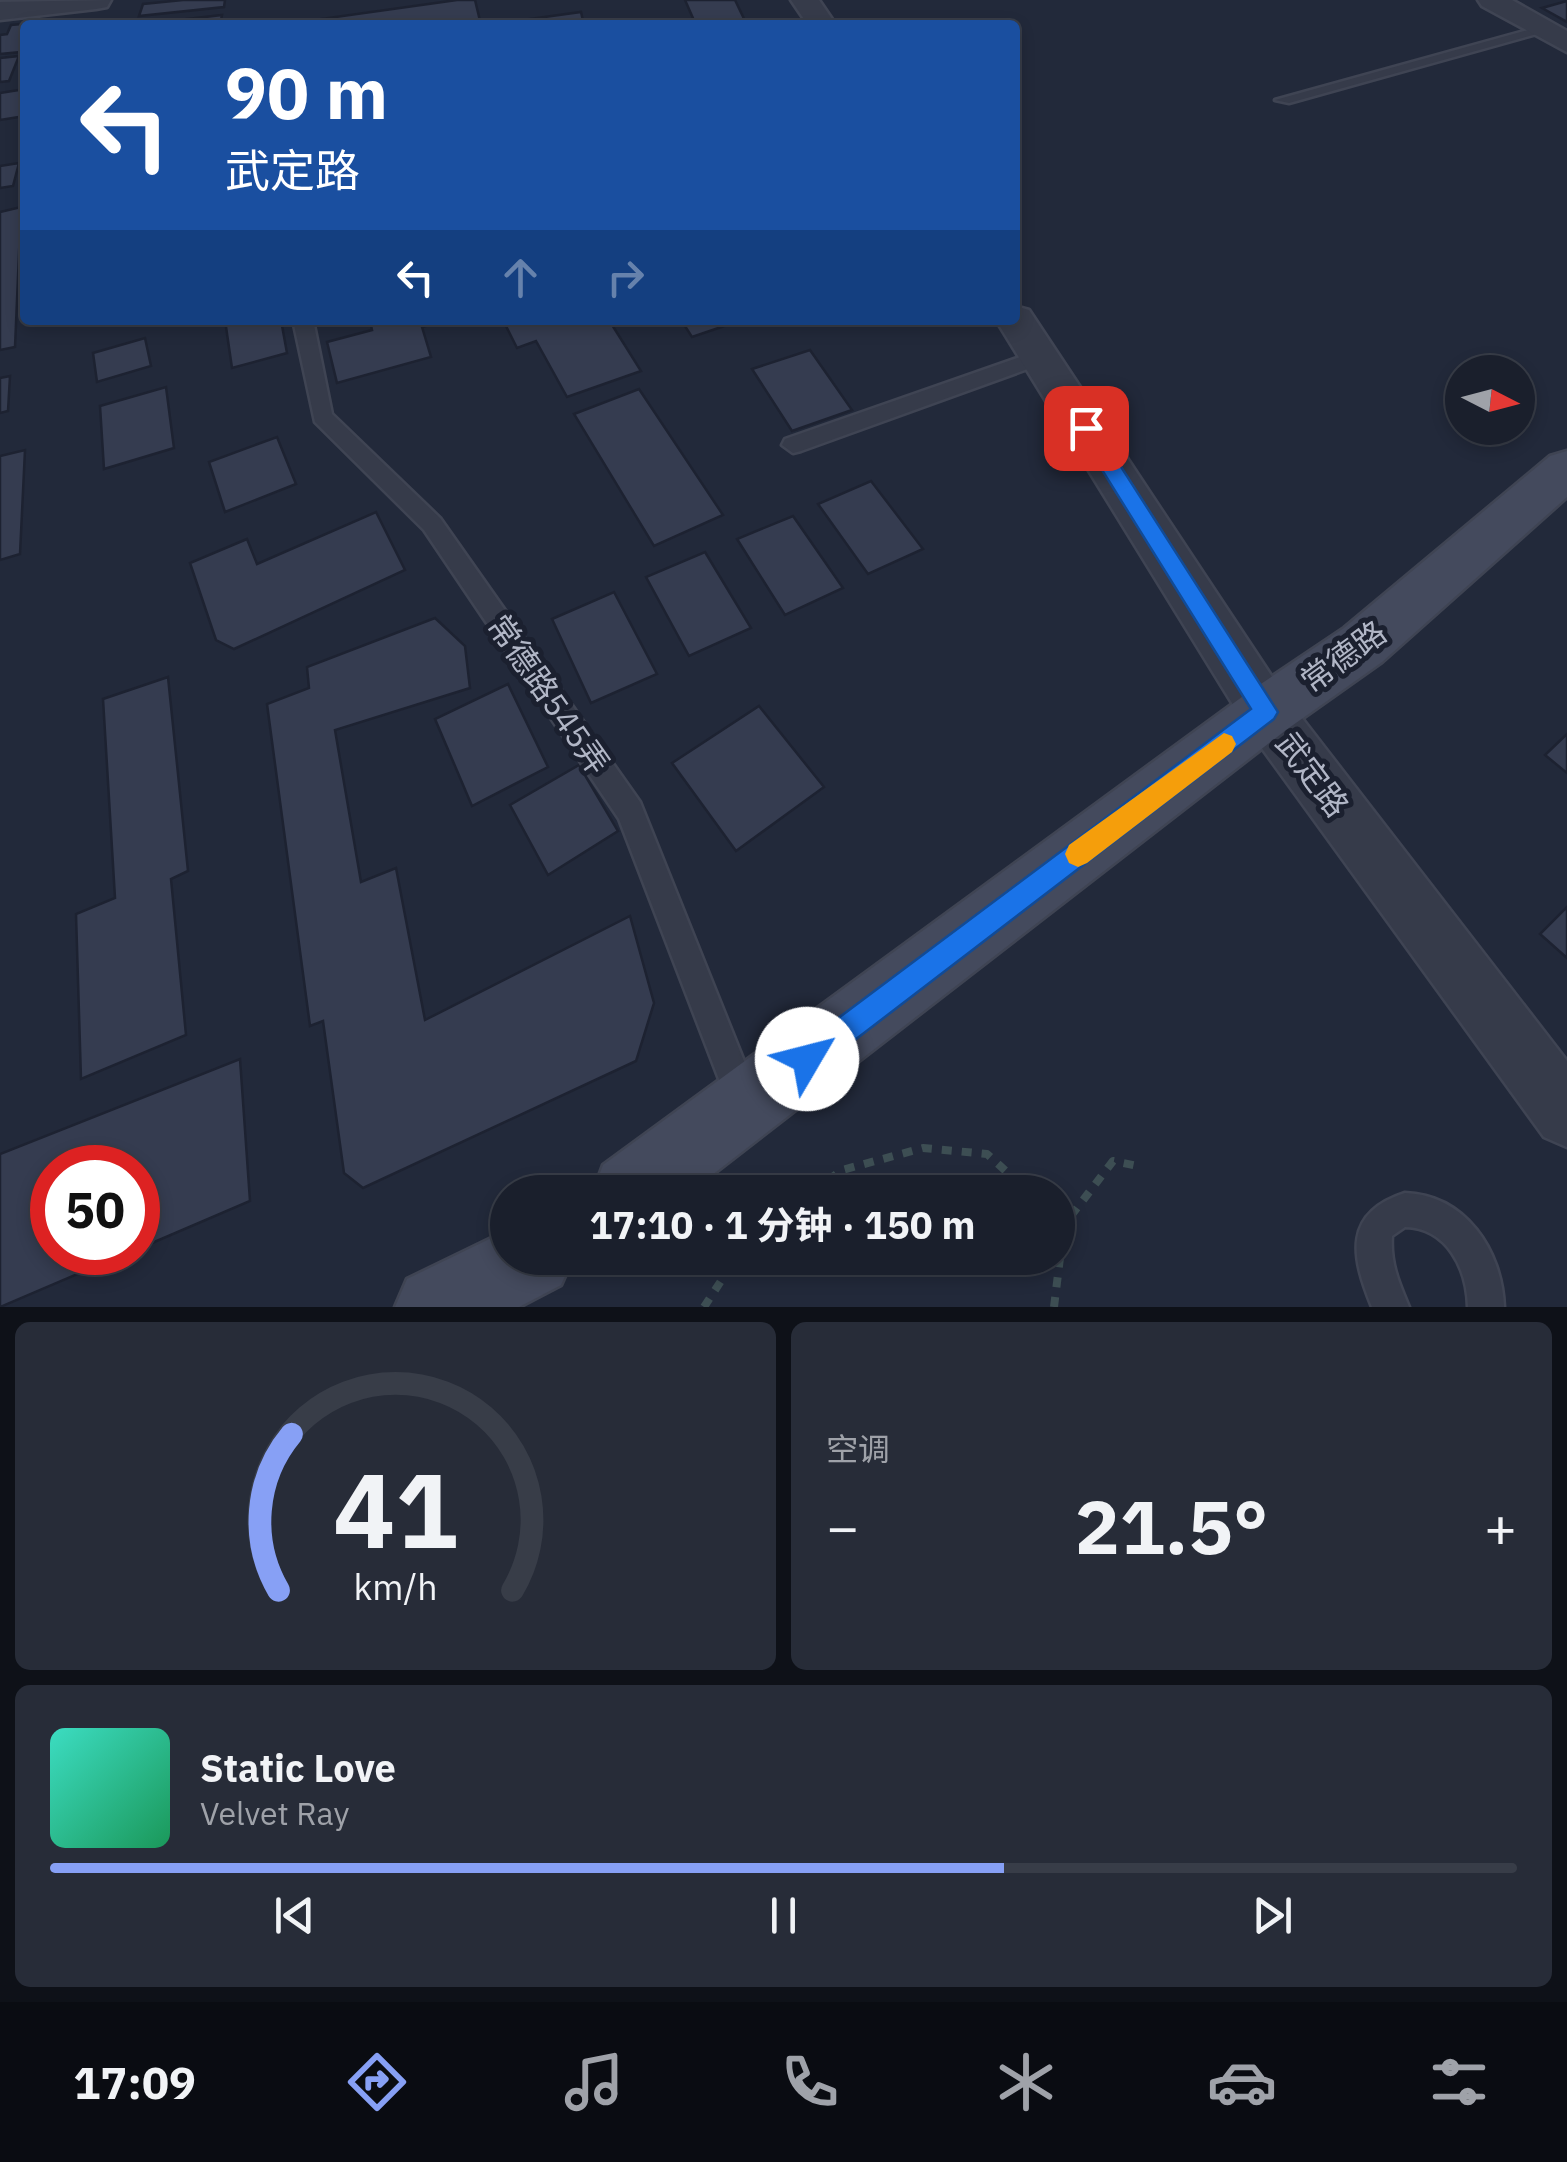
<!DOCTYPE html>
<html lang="zh">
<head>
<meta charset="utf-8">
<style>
  :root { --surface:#1a1f2c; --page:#272c38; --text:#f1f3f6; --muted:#9fa2a9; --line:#383d48; --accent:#87a0f5 }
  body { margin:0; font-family:"IBM Plex Sans","Noto Sans SC",sans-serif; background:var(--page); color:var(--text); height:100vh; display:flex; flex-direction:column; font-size:38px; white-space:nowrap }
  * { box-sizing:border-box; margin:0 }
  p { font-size:32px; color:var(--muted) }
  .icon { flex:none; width:55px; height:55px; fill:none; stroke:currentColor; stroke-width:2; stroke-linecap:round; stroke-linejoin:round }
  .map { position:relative; height:1307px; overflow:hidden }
  .sheet { display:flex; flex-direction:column; gap:15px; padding:15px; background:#0e1118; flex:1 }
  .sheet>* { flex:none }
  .top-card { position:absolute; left:20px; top:20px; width:1000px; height:305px; border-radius:10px; box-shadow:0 5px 15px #0003,0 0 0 2px var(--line); background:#1a4fa0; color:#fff; overflow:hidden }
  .needle { width:65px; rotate:96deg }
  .tools { position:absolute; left:1445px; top:355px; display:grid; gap:20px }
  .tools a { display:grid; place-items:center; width:90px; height:90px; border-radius:50%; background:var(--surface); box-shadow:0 5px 15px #0003,0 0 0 2px var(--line); font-size:50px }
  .speed { position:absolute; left:30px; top:1145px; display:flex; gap:20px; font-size:50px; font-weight:700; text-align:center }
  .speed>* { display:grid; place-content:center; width:130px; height:130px; border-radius:50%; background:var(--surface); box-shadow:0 5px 15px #0003,0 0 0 2px var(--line); line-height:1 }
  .speed .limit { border:15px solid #d22; background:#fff; color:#111 }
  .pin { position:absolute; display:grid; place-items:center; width:85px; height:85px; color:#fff; margin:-42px; border-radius:20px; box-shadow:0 5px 15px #0006 }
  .me { position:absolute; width:110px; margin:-55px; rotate:53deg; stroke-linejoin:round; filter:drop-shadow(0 0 8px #0008) }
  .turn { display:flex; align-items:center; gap:35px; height:210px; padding:0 40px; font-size:45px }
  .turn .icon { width:130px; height:130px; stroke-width:2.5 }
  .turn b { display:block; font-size:70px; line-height:85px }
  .lanes { display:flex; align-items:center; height:95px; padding:0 40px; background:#0003; justify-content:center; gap:50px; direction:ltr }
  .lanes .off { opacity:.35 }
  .big { font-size:75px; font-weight:700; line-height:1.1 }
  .sheet .card { flex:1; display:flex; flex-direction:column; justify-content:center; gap:15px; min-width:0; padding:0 35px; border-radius:15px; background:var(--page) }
  .sheet .dial { align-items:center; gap:0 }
  .dial svg { height:260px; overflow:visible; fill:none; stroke:var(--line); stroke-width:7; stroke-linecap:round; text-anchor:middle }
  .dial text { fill:var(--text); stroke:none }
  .song { display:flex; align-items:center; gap:30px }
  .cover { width:120px; height:120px; border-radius:15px; background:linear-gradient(135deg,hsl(170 70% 55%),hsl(150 70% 35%)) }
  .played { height:10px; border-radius:5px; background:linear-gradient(90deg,var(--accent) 65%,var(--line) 65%) }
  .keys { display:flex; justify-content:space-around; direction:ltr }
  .heat { display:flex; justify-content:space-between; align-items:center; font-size:55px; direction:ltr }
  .sheet .tiles { flex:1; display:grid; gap:15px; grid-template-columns:1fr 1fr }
  .card:last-child { grid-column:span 2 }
  .trip { position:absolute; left:490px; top:1175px; width:585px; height:100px; border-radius:50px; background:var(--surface); box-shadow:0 5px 15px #0003,0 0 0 2px var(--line); font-weight:700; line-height:100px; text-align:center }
  .tab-bar { display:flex; height:160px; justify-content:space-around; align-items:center; background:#0a0c12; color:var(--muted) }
  .tab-bar .icon { width:70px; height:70px }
  .tab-bar .current { color:var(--accent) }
  .tab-bar b { font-size:45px; color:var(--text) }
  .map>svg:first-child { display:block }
  .building { fill:#353c50; stroke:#1d2231; stroke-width:2.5 }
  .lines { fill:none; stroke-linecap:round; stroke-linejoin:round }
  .service-casing { stroke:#3f4453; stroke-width:5 }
  .minor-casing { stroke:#3f4453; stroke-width:5 }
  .tertiary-casing { stroke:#3f4453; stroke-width:5 }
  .secondary-casing { stroke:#3f4453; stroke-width:5 }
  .path { stroke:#3d4e53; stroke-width:8; stroke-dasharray:10 10; stroke-linecap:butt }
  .service { fill:#363b4a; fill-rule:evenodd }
  .minor { fill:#363b4a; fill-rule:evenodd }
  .tertiary { fill:#363b4a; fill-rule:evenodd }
  .secondary { fill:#444a5d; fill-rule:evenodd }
  .route { fill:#1a73e8; stroke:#114b97; stroke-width:2.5 }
  .slow { fill:#f59e0b }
  .labels { text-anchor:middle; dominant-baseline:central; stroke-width:10; stroke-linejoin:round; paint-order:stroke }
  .street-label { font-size:32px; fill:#b1b6c6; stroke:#1b202f }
</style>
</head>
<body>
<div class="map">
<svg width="1567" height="1307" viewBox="0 0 1567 1307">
  <rect width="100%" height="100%" fill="#22293a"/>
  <g class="building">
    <polygon points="183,0 225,0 224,7 139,16 143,4"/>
    <polygon points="457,0 475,0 481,25 314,25 314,20"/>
    <polygon points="685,0 735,0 747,25 696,25"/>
    <polygon points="1567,1 1567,22 1542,8"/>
    <polygon points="581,12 584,25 532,25 530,19"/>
    <polygon points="222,15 220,25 161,25 162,22"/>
    <polygon points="32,23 25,25 21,52 0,54 0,35 7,34 11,25"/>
    <polygon points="19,56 9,81 0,82 0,58"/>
    <polygon points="25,89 25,116 0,120 0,93"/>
    <polygon points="19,163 13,186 0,188 0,166"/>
    <polygon points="21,207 15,347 0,350 0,212"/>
    <polygon points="225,320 281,320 287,353 232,368"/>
    <polygon points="370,320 449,320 422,327 431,357 337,383 327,342 372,330"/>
    <polygon points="503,320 609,320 641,371 567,397 536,341 517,348"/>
    <polygon points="681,320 742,320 692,337"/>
    <polygon points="145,338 151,366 97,382 93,353"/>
    <polygon points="810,350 852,410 792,431 752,369"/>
    <polygon points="10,376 8,411 0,413 0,378"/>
    <polygon points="166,387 174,448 104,469 100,406"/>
    <polygon points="639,389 723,515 654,546 574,414"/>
    <polygon points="277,437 296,484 225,512 209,462"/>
    <polygon points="25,450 20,554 0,560 0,456"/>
    <polygon points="871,481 923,549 868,574 818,504"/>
    <polygon points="376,512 405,570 234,649 216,640 190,563 247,539 257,564"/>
    <polygon points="793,516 843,588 785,615 737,539"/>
    <polygon points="705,552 751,628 689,656 646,577"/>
    <polygon points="614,592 657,674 591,703 552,619"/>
    <polygon points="435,618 465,646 470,688 335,730 361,882 396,868 425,1020 630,916 654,1003 636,1061 363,1188 344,1173 323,1021 310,1026 267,704 309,688 307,667"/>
    <polygon points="168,677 188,871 171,879 186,1035 81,1079 76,914 115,898 103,699"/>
    <polygon points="508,684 548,767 472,806 435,719"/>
    <polygon points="759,706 824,787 736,851 672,763"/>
    <polygon points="1567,734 1567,773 1545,755"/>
    <polygon points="579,765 618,831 548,875 510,805"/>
    <polygon points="1567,907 1567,958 1540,934"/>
    <polygon points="240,1059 250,1201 138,1249 138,1168 52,1168 52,1252 129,1252 0,1307 0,1154"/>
  </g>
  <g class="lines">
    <g class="service-casing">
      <g id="service">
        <polygon points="1539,27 1551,30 1289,103 1275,100"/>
        <polygon points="293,320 313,320 332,414 440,518 640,802 760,1101 756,1113 744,1117 732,1113 619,819 424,530 315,422"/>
        <polygon points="1040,350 1050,357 1047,362 801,451 793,453 782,445 785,439"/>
        <path d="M1405,1193C1465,1195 1502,1250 1504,1307H1468C1467,1268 1447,1228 1405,1227L1392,1236C1390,1263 1399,1283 1409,1307H1372C1351,1256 1343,1213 1405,1193Z"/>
      </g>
    </g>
    <g class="minor-casing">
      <g id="minor">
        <polygon points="791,0 819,0 836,25 808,25"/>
        <polygon points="1478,0 1512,0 1567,31 1567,52 1482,6"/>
        <polygon points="1015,306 1029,310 1284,695 1567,1061 1567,1147 1544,1137 1248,729 996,320 1015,320"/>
      </g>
    </g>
    <g class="tertiary-casing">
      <polygon id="tertiary" points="111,0 107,7 96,9 0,20 0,2"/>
    </g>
    <g class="secondary-casing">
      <g id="secondary">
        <polygon points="1567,451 1567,497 1382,662 1286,730 690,1192 593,1192 603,1165 1246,694 1344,628 1550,456"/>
        <polygon points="508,1230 508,1258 573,1258 561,1285 519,1307 395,1307 407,1279"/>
      </g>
    </g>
    <g class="path">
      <polyline points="812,1192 842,1170 923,1148 987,1154 1029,1192"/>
      <polyline points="1058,1219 1064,1225 1113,1161 1143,1167"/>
      <polyline points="704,1307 736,1258"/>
      <polyline points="1054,1307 1064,1225"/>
    </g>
    <use href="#service" class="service"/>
    <use href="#minor" class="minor"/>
    <use href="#tertiary" class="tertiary"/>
    <use href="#secondary" class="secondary"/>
  </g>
  <polygon class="route" points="1086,421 1093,423 1278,712 1274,719 817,1069 807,1074 797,1069 793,1059 797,1049 1251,709 1079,433 1079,423"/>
  <polygon class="slow" points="1224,733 1232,736 1236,744 1232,752 1087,863 1078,867 1069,863 1065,854 1069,845"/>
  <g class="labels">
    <g class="street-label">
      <text transform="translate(1343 656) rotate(-36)">常德路</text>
      <text transform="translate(549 694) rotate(55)">常德路545弄</text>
      <text transform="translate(1313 774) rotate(53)">武定路</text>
    </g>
  </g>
</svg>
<div class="tools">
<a><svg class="needle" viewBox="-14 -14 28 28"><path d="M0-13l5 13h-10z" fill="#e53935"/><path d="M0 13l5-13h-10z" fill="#9fa2a9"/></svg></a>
</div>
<div class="speed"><div class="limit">50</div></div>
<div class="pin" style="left:1086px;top:428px;background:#d93025"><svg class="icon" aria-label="arrive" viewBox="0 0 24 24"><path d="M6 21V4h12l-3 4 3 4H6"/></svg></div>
<svg class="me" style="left:807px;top:1059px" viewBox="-20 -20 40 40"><circle r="19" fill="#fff"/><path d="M0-13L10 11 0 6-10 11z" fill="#1a73e8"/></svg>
<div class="trip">17:10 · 1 分钟 · 150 m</div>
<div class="top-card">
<div class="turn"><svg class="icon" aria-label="left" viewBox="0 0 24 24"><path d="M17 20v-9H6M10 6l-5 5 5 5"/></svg><div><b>90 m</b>武定路</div></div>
<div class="lanes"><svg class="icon" aria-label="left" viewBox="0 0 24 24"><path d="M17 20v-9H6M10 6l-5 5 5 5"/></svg><svg class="icon off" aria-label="ahead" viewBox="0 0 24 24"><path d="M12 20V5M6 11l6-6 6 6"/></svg><svg class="icon off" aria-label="right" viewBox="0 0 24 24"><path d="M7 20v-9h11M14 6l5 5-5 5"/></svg></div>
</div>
</div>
<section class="sheet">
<div class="tiles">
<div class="card dial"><svg viewBox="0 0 100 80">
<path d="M14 69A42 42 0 1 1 86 69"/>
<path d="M14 69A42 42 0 0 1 18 21" stroke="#87a0f5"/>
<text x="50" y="56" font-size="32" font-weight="700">41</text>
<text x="50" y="72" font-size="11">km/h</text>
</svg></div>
<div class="card"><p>空调</p>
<div class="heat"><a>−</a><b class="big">21.5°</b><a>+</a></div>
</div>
<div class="card">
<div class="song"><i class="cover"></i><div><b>Static Love</b><p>Velvet Ray</p></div></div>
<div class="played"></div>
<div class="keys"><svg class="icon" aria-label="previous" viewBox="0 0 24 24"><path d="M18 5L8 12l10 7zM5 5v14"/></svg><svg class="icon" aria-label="pause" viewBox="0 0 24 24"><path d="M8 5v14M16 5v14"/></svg><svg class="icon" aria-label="next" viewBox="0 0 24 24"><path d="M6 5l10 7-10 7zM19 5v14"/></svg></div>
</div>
</div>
</section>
<nav class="tab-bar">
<b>17:09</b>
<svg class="icon current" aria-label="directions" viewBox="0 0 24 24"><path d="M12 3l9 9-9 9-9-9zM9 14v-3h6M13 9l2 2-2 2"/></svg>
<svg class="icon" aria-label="music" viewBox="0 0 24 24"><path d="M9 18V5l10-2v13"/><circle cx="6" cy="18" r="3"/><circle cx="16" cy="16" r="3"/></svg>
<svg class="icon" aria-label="phone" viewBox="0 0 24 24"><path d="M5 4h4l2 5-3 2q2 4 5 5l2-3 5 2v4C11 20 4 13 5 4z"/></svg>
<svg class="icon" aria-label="climate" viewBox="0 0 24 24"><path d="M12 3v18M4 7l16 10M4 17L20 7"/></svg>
<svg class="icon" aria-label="car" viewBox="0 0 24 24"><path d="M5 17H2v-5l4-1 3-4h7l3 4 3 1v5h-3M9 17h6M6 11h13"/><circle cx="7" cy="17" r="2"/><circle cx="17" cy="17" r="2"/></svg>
<svg class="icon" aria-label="filters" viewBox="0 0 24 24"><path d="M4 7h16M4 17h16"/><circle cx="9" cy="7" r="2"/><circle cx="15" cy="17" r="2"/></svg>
</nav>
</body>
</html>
